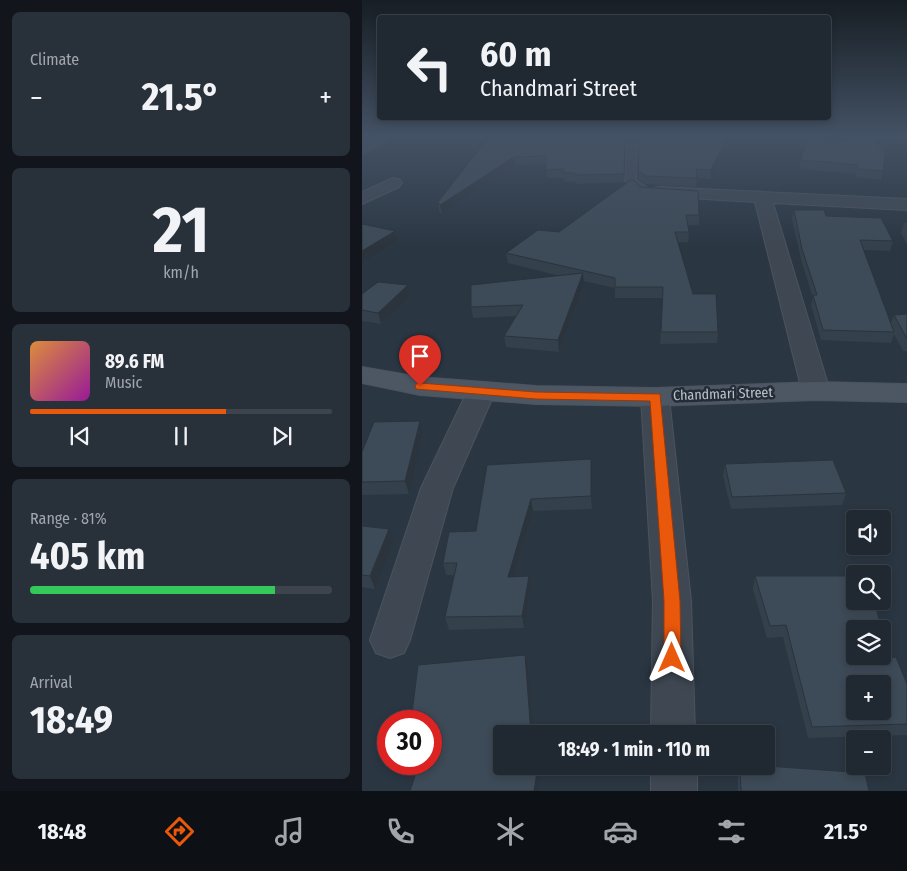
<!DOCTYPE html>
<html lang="en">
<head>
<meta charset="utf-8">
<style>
  :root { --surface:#202832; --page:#28303a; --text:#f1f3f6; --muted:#a2a6ac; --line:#3d444d; --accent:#ea580c }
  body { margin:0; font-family:"Fira Sans Condensed",sans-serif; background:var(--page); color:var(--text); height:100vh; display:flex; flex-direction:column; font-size:19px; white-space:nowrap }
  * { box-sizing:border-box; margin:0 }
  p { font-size:16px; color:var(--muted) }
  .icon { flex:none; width:28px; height:28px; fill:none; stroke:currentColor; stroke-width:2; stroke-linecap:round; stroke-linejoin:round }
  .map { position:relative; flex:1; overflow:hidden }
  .sheet { display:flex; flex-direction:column; gap:12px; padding:12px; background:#12161c; width:362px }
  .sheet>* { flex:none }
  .guide { position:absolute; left:15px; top:15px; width:454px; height:105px; border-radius:5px; box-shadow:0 2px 8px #0003,0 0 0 1px var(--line); background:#202832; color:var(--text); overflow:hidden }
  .tools { position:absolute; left:484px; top:510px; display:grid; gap:10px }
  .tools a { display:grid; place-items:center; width:45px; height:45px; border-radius:5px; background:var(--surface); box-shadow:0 2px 8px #0003,0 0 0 1px var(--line); font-size:25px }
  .speed { position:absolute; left:15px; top:710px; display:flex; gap:10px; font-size:25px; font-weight:700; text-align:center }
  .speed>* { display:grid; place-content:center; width:65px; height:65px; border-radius:50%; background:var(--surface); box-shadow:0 2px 8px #0003,0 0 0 1px var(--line); line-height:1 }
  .speed .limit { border:8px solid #d22; background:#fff; color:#111 }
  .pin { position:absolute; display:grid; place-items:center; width:42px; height:42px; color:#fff; margin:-51px -21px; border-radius:50% 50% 50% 0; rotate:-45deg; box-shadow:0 0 5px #0007 }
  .pin .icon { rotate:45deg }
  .me { position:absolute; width:55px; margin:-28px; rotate:0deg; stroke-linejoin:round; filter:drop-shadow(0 0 4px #0008) }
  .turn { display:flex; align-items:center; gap:18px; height:105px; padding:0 20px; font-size:22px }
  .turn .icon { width:65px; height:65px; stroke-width:2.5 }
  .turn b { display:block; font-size:35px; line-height:42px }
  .big { font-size:38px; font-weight:700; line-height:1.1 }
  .sheet .tile { flex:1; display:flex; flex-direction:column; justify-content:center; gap:8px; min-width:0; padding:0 18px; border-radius:8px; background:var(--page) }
  .sheet .dial { align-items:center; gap:0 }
  .dial b { font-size:65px; line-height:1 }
  .song { display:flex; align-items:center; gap:15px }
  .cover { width:60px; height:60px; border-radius:8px; background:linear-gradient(135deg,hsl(30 70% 55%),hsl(300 70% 35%)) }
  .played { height:5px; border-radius:2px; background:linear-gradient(90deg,var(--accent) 65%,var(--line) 65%) }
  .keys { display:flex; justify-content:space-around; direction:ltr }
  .heat { display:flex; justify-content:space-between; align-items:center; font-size:28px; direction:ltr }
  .charge { height:8px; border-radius:4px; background:linear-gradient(90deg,#34c759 81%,var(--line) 0) }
  .trip { position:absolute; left:131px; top:725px; width:282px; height:50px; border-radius:5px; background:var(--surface); box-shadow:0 2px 8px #0003,0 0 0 1px var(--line); font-weight:700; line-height:50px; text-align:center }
  .tabs { display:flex; height:80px; justify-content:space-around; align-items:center; background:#0d1014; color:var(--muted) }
  .tabs .icon { width:35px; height:35px }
  .tabs .on { color:var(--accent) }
  .tabs b { font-size:22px; color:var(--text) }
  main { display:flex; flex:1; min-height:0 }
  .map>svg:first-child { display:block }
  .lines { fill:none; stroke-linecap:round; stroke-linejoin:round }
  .lane-casing { stroke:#4b535e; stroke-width:2 }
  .street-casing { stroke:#4b535e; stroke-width:2 }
  .secondary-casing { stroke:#4b535e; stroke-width:2 }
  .lane { fill:#3e4752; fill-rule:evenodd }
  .street { fill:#3e4752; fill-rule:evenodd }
  .secondary { fill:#4d5764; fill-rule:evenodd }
  .wall { fill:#34404b }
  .shaded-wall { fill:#2b343d }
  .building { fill:#3d4a57; stroke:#2b343d; fill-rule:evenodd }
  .route { fill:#ea580c; stroke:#983908 }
  .labels { text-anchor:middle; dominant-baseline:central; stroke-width:5; stroke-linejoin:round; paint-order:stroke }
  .street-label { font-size:14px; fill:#bcc3cb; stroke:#232c37 }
</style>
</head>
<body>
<main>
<section class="sheet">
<div class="tile"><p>Climate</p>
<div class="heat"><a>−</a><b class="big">21.5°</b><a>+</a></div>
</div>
<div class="tile dial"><b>21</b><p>km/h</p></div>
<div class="tile">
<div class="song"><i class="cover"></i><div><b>89.6 FM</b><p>Music</p></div></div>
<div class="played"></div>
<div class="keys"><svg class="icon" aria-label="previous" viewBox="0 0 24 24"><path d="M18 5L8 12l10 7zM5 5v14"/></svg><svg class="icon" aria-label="pause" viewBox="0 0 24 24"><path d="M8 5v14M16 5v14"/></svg><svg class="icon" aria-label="next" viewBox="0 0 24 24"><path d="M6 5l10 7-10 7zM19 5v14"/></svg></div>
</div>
<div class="tile"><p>Range · 81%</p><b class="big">405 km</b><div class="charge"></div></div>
<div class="tile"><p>Arrival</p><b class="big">18:49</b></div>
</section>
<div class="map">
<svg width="545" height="791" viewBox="0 0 545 791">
  <rect width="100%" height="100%" fill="#2a3642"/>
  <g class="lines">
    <g class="lane-casing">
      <polygon id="lane" points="270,142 275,145 274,180 290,191 288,193 280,193 263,181 265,145"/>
    </g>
    <g class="street-casing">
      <g id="street">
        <polygon points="31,178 37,179 40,183 37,187 0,204 0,192"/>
        <polygon points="298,187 545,199 545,210 411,203 468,391 464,397 454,400 444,397 440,391 393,202 292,196 289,192 292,188"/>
        <polygon points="119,383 129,386 133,392 91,488 48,640 42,653 28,658 14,653 8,640 59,488 105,392 109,386"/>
        <polygon points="293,388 303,391 307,397 329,601 333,734 289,734 291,601 279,397 283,391"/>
        <rect x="289" y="766" width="46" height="25"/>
      </g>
    </g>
    <g class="secondary-casing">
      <polygon id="secondary" points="0,367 58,377 174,386 293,388 454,382 545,384 545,402 454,400 293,406 174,404 58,395 0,383"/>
    </g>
    <use href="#lane" class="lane"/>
    <use href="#street" class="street"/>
    <use href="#secondary" class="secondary"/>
  </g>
  <g class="wall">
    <polygon points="127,137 368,137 349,179 335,178 334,187 283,184 276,179 277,145 271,140 263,145 262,182 214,184 214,181 203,182 202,178 185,178 184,164 153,165 80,214 77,211 76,202"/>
    <polygon points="482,137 510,137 521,171 519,180 493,177 494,174 437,169 439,160 483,141"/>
    <polygon points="278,187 337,215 337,225 326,225 327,232 326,242 316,242 331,294 356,332 355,343 298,344 301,298 253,298 253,288 222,281 222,284 197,352 144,347 142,336 154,316 111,318 109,307 198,276 146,263 144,253 197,232"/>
    <polygon points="432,210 464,216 531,241 528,251 502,250 529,323 532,315 545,314 545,351 541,351 532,334 529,343 459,340 449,305 451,298 439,259 430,219"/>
    <polygon points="542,223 545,223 545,244 539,233"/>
    <polygon points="0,294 48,296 19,324 0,321"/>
    <polygon points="58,421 61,433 47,494 0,495 0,452"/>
    <polygon points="363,464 484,493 480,505 369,509 361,476"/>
    <polygon points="125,465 230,471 230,509 171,511 152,577 169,588 162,628 87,630 83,617 92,575 84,575 81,563 114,531"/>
    <polygon points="0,526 32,542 13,589 0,587"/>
    <polygon points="393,576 528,658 545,684 545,735 446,738 421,637 405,638 391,589"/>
    <polygon points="378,766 405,766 507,791 376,791 376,774"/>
  </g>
  <g class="shaded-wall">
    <polygon points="59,137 86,137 86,141 33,148 0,165 0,156 32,140"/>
    <polygon points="263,137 271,137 271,140 263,145 262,182"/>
    <polygon points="365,137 368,137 349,179 349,170"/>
    <polygon points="152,157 153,165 80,214 78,205"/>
    <polygon points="33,231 36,240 0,262 0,251"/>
    <polygon points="221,273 222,284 197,352 196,340"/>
    <polygon points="46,285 48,296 19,324 16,313"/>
    <polygon points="58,421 61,433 47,494 43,481"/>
    <polygon points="229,459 230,471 230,509 229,496"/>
    <polygon points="169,499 171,511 148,590 146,577"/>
    <polygon points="27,529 32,542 13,589 8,576"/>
    <polygon points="167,576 169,588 162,628 160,616"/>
    <polygon points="163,655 166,667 171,734 169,734"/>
    <polygon points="176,766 180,766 176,791 172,791"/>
  </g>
  <g class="building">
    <polygon points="0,137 59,137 32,140 0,156"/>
    <polygon points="127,137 263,137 262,174 213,175 213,173 202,173 202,169 184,170 184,156 152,157 78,205 76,202"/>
    <polygon points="277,137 365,137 349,170 334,169 335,178 284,176 276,171"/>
    <polygon points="486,137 510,137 523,155 521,171 495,169 496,165 439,160 445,138 487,141"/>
    <polygon points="270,179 278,187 336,191 337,215 324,215 327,232 313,232 331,294 354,294 356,332 299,332 301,287 253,287 253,278 144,253 176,230 197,232"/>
    <polygon points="432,210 462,210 464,216 519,218 531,241 498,240 532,332 461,330 451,295 455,295 440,249"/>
    <polygon points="0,224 33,231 0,251"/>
    <polygon points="221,273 196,340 142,336 161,305 109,307 109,285"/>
    <polygon points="16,282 46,285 16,313 0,310 0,294"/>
    <polygon points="545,314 545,339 532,315"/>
    <polygon points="58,421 43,481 0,482 0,452 12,422"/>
    <polygon points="229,459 229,496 169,499 146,577 167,576 160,616 83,617 95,563 81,563 87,532 114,531 125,465"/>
    <polygon points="471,460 484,493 370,497 363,464"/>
    <polygon points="0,526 27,529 8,576 0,575"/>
    <path d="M393,576H492V601H512L520,629H492V656H520V629L528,658L534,657L545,684V724L450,727L424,625L408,626ZM492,684H520V711H492Z"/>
    <polygon points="163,655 169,734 140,734 140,766 176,766 172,791 48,791 57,764 69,764 69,721 49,721 56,665"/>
    <polygon points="378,766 405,766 503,773 507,791 379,791"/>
  </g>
  <linearGradient id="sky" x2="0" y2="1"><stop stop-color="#171e24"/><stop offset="0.55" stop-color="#445265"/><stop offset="1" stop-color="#445265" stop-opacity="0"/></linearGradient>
  <rect width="545" height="248" fill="url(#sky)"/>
  <polygon class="route" points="58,383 174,392 298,394 318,601 319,658 316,663 310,666 305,663 302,658 302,601 288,401 174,399 54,389 53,386 54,384"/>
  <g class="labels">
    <g class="street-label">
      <text transform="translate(361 394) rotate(-2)">Chandmari Street</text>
    </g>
  </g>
</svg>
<div class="tools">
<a><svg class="icon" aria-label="sound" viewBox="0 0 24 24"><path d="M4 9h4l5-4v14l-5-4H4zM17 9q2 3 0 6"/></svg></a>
<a><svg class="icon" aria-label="search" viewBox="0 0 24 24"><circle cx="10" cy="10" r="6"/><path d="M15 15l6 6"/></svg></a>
<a><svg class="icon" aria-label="layers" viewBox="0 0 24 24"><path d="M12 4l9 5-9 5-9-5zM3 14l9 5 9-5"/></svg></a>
<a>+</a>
<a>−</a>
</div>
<div class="speed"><div class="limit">30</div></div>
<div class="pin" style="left:58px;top:386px;background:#d93025"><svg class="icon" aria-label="arrive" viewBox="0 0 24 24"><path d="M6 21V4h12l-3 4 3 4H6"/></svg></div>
<svg class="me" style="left:310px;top:658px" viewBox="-20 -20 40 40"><path d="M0-17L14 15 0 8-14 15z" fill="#ea580c" stroke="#fff" stroke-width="4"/></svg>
<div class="trip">18:49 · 1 min · 110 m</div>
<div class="guide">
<div class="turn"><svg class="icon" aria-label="left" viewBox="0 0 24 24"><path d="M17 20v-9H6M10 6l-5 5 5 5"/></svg><div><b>60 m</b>Chandmari Street</div></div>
</div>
</div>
</main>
<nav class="tabs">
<b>18:48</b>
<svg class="icon on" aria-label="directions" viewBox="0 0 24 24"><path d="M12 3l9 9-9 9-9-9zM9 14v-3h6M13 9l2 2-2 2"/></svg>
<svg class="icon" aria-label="music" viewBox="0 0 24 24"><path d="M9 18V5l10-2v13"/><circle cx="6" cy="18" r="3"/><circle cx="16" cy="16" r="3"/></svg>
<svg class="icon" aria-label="phone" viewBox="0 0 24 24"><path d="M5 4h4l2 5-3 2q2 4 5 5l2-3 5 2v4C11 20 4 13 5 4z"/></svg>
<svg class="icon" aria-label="climate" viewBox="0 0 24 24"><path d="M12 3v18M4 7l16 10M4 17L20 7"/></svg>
<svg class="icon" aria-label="car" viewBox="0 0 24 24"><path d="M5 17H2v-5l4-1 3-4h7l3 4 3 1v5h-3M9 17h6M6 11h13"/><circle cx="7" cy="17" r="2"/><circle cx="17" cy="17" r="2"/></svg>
<svg class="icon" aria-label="filters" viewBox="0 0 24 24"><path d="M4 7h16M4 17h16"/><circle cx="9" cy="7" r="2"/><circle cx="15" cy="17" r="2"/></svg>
<b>21.5°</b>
</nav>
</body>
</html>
